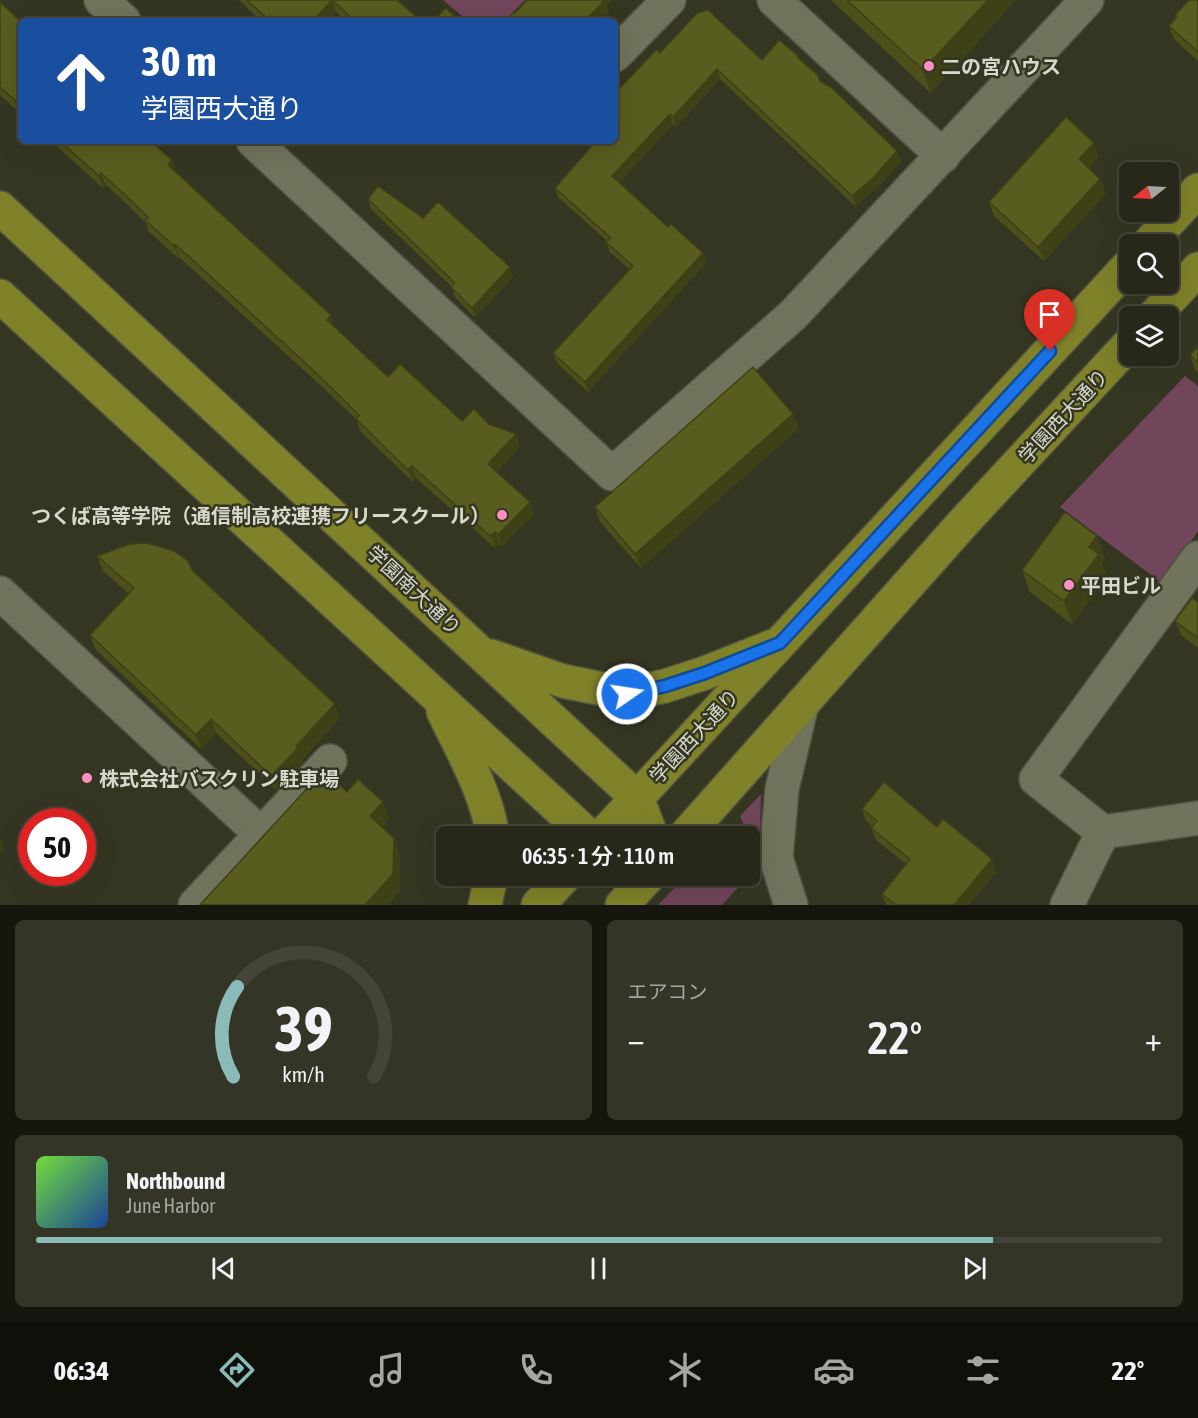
<!DOCTYPE html>
<html lang="ja">
<head>
<meta charset="utf-8">
<style>
  :root { --surface:#28281a; --page:#343427; --text:#f1f3f6; --muted:#a5a6a2; --line:#444439; --accent:#8bbbb9 }
  body { margin:0; font-family:"Asap Condensed","Noto Sans JP",sans-serif; background:var(--page); color:var(--text); height:100vh; display:flex; flex-direction:column; font-size:22px; white-space:nowrap }
  * { box-sizing:border-box; margin:0 }
  p { font-size:20px; color:var(--muted) }
  .icon { flex:none; width:33px; height:33px; fill:none; stroke:currentColor; stroke-width:2; stroke-linecap:round; stroke-linejoin:round }
  .map { position:relative; height:905px; overflow:hidden }
  .panel { display:flex; flex-direction:column; gap:15px; padding:15px; background:#16160e; flex:1 }
  .panel>* { flex:none }
  .hud { position:absolute; left:18px; top:18px; width:600px; height:126px; border-radius:9px; box-shadow:0 6px 24px #0002,0 0 0 2px var(--line); background:#1a4fa0; color:#fff; overflow:hidden }
  .needle { width:39px; rotate:252deg }
  .buttons { position:absolute; left:1119px; top:162px; display:grid; gap:12px }
  .buttons a { display:grid; place-items:center; width:60px; height:60px; border-radius:9px; background:var(--surface); box-shadow:0 6px 24px #0002,0 0 0 2px var(--line); font-size:30px }
  .speed { position:absolute; left:18px; top:808px; display:flex; gap:12px; font-size:30px; font-weight:700; text-align:center }
  .speed>* { display:grid; place-content:center; width:78px; height:78px; border-radius:50%; background:var(--surface); box-shadow:0 6px 24px #0002,0 0 0 2px var(--line); line-height:1 }
  .speed .limit { border:9px solid #d22; background:#fff; color:#111 }
  .pin { position:absolute; display:grid; place-items:center; width:51px; height:51px; color:#fff; margin:-62px -26px; border-radius:50% 50% 50% 0; rotate:-45deg; box-shadow:0 0 6px #0007 }
  .pin .icon { rotate:45deg }
  .me { position:absolute; width:66px; margin:-33px; rotate:77deg; stroke-linejoin:round; filter:drop-shadow(0 0 4px #0008) }
  .turn { display:flex; align-items:center; gap:21px; height:126px; padding:0 24px; font-size:27px }
  .turn .icon { width:78px; height:78px; stroke-width:2.5 }
  .turn b { display:block; font-size:42px; line-height:51px }
  .big { font-size:45px; font-weight:600; line-height:1.1 }
  .panel .card { flex:1; display:flex; flex-direction:column; justify-content:center; gap:9px; min-width:0; padding:0 21px; border-radius:9px; background:var(--page) }
  .panel .dial { align-items:center; gap:0 }
  .dial svg { height:156px; overflow:visible; fill:none; stroke:var(--line); stroke-width:7; stroke-linecap:round; text-anchor:middle }
  .dial text { fill:var(--text); stroke:none }
  .song { display:flex; align-items:center; gap:18px }
  .cover { width:72px; height:72px; border-radius:9px; background:linear-gradient(135deg,hsl(100 70% 55%),hsl(220 70% 35%)) }
  .played { height:6px; border-radius:3px; background:linear-gradient(90deg,var(--accent) 85%,var(--line) 85%) }
  .keys { display:flex; justify-content:space-around; direction:ltr }
  .heat { display:flex; justify-content:space-between; align-items:center; font-size:33px; direction:ltr }
  .panel .tiles { flex:1; display:grid; gap:15px; grid-template-columns:1fr 1fr }
  .card:last-child { grid-column:span 2 }
  .trip { position:absolute; left:436px; top:826px; width:324px; height:60px; border-radius:9px; background:var(--surface); box-shadow:0 6px 24px #0002,0 0 0 2px var(--line); font-weight:600; line-height:60px; text-align:center }
  .tabs { display:flex; height:96px; justify-content:space-around; align-items:center; background:#10100a; color:var(--muted) }
  .tabs .icon { width:42px; height:42px }
  .tabs .selected { color:var(--accent) }
  .tabs b { font-size:27px; color:var(--text) }
  .map>svg:first-child { display:block }
  .green { fill:#71455a }
  .lines { fill:none; stroke-linecap:round; stroke-linejoin:round }
  .minor-casing { stroke:#515241; stroke-width:36 }
  .major-casing { stroke:#515241; stroke-width:36 }
  .minor { stroke:#71735c; stroke-width:33 }
  .major { stroke:#7f8229; stroke-width:33 }
  .wall { fill:#4d4f1b }
  .shaded-wall { fill:#3e4016 }
  .building { fill:#595c1f; stroke:#3e4016; stroke-width:1.5 }
  .route-casing { stroke:#114b97; stroke-width:15 }
  .route { stroke:#1a73e8; stroke-width:10 }
  .poi-dot { fill:#fc8fc3; stroke:#353622; stroke-width:2 }
  .labels { text-anchor:middle; dominant-baseline:central; stroke-width:5; stroke-linejoin:round; paint-order:stroke }
  .poi-label { font-size:20px; font-weight:bold; fill:#d8d9cd; stroke:#353622; text-anchor:start }
  .street-label { font-size:20px; fill:#d8d9cd; stroke:#353622 }
</style>
</head>
<body>
<div class="map">
<svg width="1198" height="905" viewBox="0 0 1198 905">
  <rect width="100%" height="100%" fill="#353622"/>
  <g class="green">
    <polygon points="443,0 525,0 505,21 468,21"/>
    <polygon points="1185,376 1198,386 1198,531 1162,583 1060,507"/>
    <polygon points="761,794 760,834 763,850 756,854 740,816"/>
    <polygon points="686,876 746,876 747,878 722,905 658,905"/>
  </g>
  <g class="lines">
    <g class="minor-casing">
      <g id="minor">
        <polyline points="101,0 124,21"/>
        <polyline points="774,0 943,156"/>
        <polyline points="615,55 669,0"/>
        <polyline points="253,141 612,474 793,315 1087,0"/>
        <polyline points="1198,558 1036,779 1103,832 1198,818"/>
        <polyline points="0,593 261,834"/>
        <polyline points="195,905 330,761"/>
        <polyline points="791,905 776,858 782,789 802,704"/>
        <polyline points="1067,905 1103,832"/>
      </g>
    </g>
    <g class="major-casing">
      <g id="major">
        <polyline points="0,208 637,798 652,837"/>
        <polyline points="1148,244 1198,190"/>
        <polyline points="0,296 590,837"/>
        <polyline points="1154,316 1198,269"/>
        <polyline points="491,656 563,681 627,694 665,686 705,673 773,646"/>
        <path d="M443,711C462,751 487,793 493,837"/>
        <polyline points="601,837 1130,264"/>
        <polyline points="684,837 963,523 1130,343"/>
        <polyline points="485,905 491,876"/>
        <polyline points="538,905 565,876"/>
        <polyline points="622,905 649,876"/>
      </g>
    </g>
    <use href="#minor" class="minor"/>
    <use href="#major" class="major"/>
  </g>
  <g class="wall">
    <polygon points="239,0 397,0 421,21 346,21 336,12 328,21 261,21"/>
    <polygon points="831,0 1016,0 931,93"/>
    <polygon points="1198,0 1198,61 1174,39 1169,26 1176,19 1175,15"/>
    <polygon points="0,2 21,22 21,114 0,95"/>
    <polygon points="660,53 762,60 799,59 901,161 877,188 855,206 720,79 676,127 673,124 619,183 668,227 703,253 706,263 588,392 557,363 553,353 629,269 610,252 606,242 607,241 558,197 555,188 594,142 593,141 615,141"/>
    <polygon points="51,141 136,141 176,173 335,328 388,377 462,421 489,424 520,446 497,472 530,502 534,514 502,547 500,544 495,548 416,478 413,482 360,431 356,419 316,381 179,257 178,258 149,232 146,223 127,204 106,185 103,188"/>
    <polygon points="1099,157 1089,168 1100,179 1106,193 1044,261 994,216 989,202"/>
    <polygon points="368,199 423,218 510,267 513,277 475,318 455,297 452,287 371,209"/>
    <polygon points="1198,346 1198,373 1195,370 1190,355"/>
    <polygon points="793,414 799,428 641,568 600,522 595,507"/>
    <polygon points="1097,536 1105,558 1102,563 1107,577 1072,624 1030,592 1022,570"/>
    <polygon points="97,556 192,570 340,718 302,760 303,762 277,790 216,733 201,749 96,650 90,635 129,594 103,571"/>
    <polygon points="1198,602 1198,648 1181,635 1175,621"/>
    <polygon points="862,809 937,827 992,859 996,872 969,905 886,905 882,894 906,864 876,840 871,828 872,826 866,821"/>
  </g>
  <g class="shaded-wall">
    <polygon points="332,0 336,12 328,21 313,21"/>
    <polygon points="601,0 612,0 607,6 609,12 601,21 585,21"/>
    <polygon points="988,0 1016,0 931,93 923,70"/>
    <polygon points="717,69 720,79 676,127 673,117"/>
    <polygon points="670,114 673,124 616,186 612,176"/>
    <polygon points="1094,143 1099,157 1085,173 1079,159"/>
    <polygon points="897,151 901,161 877,188 855,206 852,196"/>
    <polygon points="172,160 177,173 168,165"/>
    <polygon points="101,173 106,185 103,188 99,176"/>
    <polygon points="1100,179 1106,193 1044,261 1038,247"/>
    <polygon points="175,244 179,257 178,258 174,246"/>
    <polygon points="703,253 706,263 588,392 585,382"/>
    <polygon points="510,267 513,277 475,318 472,308"/>
    <polygon points="331,315 335,328 331,333 327,320"/>
    <polygon points="793,414 799,428 641,568 635,554"/>
    <polygon points="516,434 520,446 493,476 488,464"/>
    <polygon points="412,466 416,478 413,482 408,470"/>
    <polygon points="530,502 534,514 502,547 498,535"/>
    <polygon points="495,532 500,544 495,548 490,536"/>
    <polygon points="1097,536 1105,558 1102,563 1107,577 1072,624 1064,601 1089,547"/>
    <polygon points="335,704 340,718 302,760 303,762 277,790 271,776"/>
    <polygon points="211,719 216,733 201,749 196,735"/>
    <polygon points="383,802 389,820 377,834 370,816"/>
    <polygon points="394,838 400,856 400,892 388,905 365,905"/>
    <polygon points="0,839 4,849 0,853"/>
    <polygon points="992,859 996,872 969,905 954,905"/>
  </g>
  <g class="building">
    <polygon points="247,0 397,0 421,21 355,21 332,0 313,21 270,21"/>
    <polygon points="527,0 605,0 585,21 505,21 514,12 515,13"/>
    <polygon points="847,0 988,0 923,70"/>
    <polygon points="1189,0 1198,0 1198,52 1169,26 1177,17 1175,15"/>
    <polygon points="0,2 21,22 21,106 0,87"/>
    <polygon points="446,8 459,21 433,21"/>
    <polygon points="708,10 762,60 779,40 797,55 799,59 817,74 820,81 832,88 897,151 873,178 852,196 717,69 673,117 670,114 612,176 668,227 671,224 703,253 585,382 553,353 633,266 606,242 611,238 555,188 596,141 615,141 615,93 656,50 660,53 697,13"/>
    <polygon points="1066,117 1094,143 1079,159 1100,179 1038,247 989,202"/>
    <polygon points="60,141 150,141 172,160 168,165 331,315 327,320 388,377 400,364 462,421 474,409 489,424 516,434 488,464 530,502 498,535 495,532 490,536 412,466 408,470 356,419 359,415 311,368 175,244 174,246 145,220 148,217 122,192 101,173 99,176"/>
    <polygon points="378,186 423,218 438,202 510,267 472,308 451,287 455,283 368,199"/>
    <polygon points="1198,346 1198,363 1190,355"/>
    <polygon points="753,367 793,414 635,554 595,507"/>
    <polygon points="1065,512 1097,536 1089,547 1099,554 1064,601 1022,570"/>
    <polygon points="147,543 174,551 188,561 192,570 335,704 296,746 298,748 271,776 211,719 196,735 90,635 134,588 97,556 130,544"/>
    <polygon points="1192,598 1198,602 1198,638 1175,621"/>
    <polygon points="324,770 347,792 358,779 383,802 370,816 394,838 393,874 365,905 200,905"/>
    <polygon points="884,782 937,827 943,819 992,859 954,905 896,905 882,894 910,859 871,828 877,821 862,809"/>
  </g>
  <g class="lines">
    <g class="route-casing">
      <polyline id="route" points="627,694 665,686 705,673 780,643 1050,351"/>
    </g>
    <use href="#route" class="route"/>
  </g>
  <g class="poi-dot">
    <circle cx="929" cy="66" r="6"/>
    <circle cx="502" cy="515" r="6"/>
    <circle cx="1069" cy="585" r="6"/>
    <circle cx="87" cy="778" r="6"/>
  </g>
  <g class="labels">
    <g class="poi-label">
      <text x="941" y="66">二の宮ハウス</text>
      <text x="490" y="515" text-anchor="end">つくば高等学院（通信制高校連携フリースクール）</text>
      <text x="1081" y="585">平田ビル</text>
      <text x="99" y="778">株式会社バスクリン駐車場</text>
    </g>
    <g class="street-label">
      <text transform="translate(1063 416) rotate(-47)">学園西大通り</text>
      <text transform="translate(414 590) rotate(43)">学園南大通り</text>
      <text transform="translate(694 736) rotate(-47)">学園西大通り</text>
    </g>
  </g>
</svg>
<div class="buttons">
<a><svg class="needle" viewBox="-14 -14 28 28"><path d="M0-13l5 13h-10z" fill="#e53935"/><path d="M0 13l5-13h-10z" fill="#a5a6a2"/></svg></a>
<a><svg class="icon" aria-label="search" viewBox="0 0 24 24"><circle cx="10" cy="10" r="6"/><path d="M15 15l6 6"/></svg></a>
<a><svg class="icon" aria-label="layers" viewBox="0 0 24 24"><path d="M12 4l9 5-9 5-9-5zM3 14l9 5 9-5"/></svg></a>
</div>
<div class="speed"><div class="limit">50</div></div>
<div class="pin" style="left:1050px;top:351px;background:#d93025"><svg class="icon" aria-label="arrive" viewBox="0 0 24 24"><path d="M6 21V4h12l-3 4 3 4H6"/></svg></div>
<svg class="me" style="left:627px;top:694px" viewBox="-20 -20 40 40"><circle r="17" fill="#1a73e8" stroke="#fff" stroke-width="3"/><path d="M0-11L8 9 0 5-8 9z" fill="#fff"/></svg>
<div class="trip">06:35 · 1 分 · 110 m</div>
<div class="hud">
<div class="turn"><svg class="icon" aria-label="ahead" viewBox="0 0 24 24"><path d="M12 20V5M6 11l6-6 6 6"/></svg><div><b>30 m</b>学園西大通り</div></div>
</div>
</div>
<section class="panel">
<div class="tiles">
<div class="card dial"><svg viewBox="0 0 100 80">
<path d="M14 69A42 42 0 1 1 86 69"/>
<path d="M14 69A42 42 0 0 1 16 23" stroke="#8bbbb9"/>
<text x="50" y="56" font-size="32" font-weight="700">39</text>
<text x="50" y="72" font-size="11">km/h</text>
</svg></div>
<div class="card"><p>エアコン</p>
<div class="heat"><a>−</a><b class="big">22°</b><a>+</a></div>
</div>
<div class="card">
<div class="song"><i class="cover"></i><div><b>Northbound</b><p>June Harbor</p></div></div>
<div class="played"></div>
<div class="keys"><svg class="icon" aria-label="previous" viewBox="0 0 24 24"><path d="M18 5L8 12l10 7zM5 5v14"/></svg><svg class="icon" aria-label="pause" viewBox="0 0 24 24"><path d="M8 5v14M16 5v14"/></svg><svg class="icon" aria-label="next" viewBox="0 0 24 24"><path d="M6 5l10 7-10 7zM19 5v14"/></svg></div>
</div>
</div>
</section>
<nav class="tabs">
<b>06:34</b>
<svg class="icon selected" aria-label="directions" viewBox="0 0 24 24"><path d="M12 3l9 9-9 9-9-9zM9 14v-3h6M13 9l2 2-2 2"/></svg>
<svg class="icon" aria-label="music" viewBox="0 0 24 24"><path d="M9 18V5l10-2v13"/><circle cx="6" cy="18" r="3"/><circle cx="16" cy="16" r="3"/></svg>
<svg class="icon" aria-label="phone" viewBox="0 0 24 24"><path d="M5 4h4l2 5-3 2q2 4 5 5l2-3 5 2v4C11 20 4 13 5 4z"/></svg>
<svg class="icon" aria-label="climate" viewBox="0 0 24 24"><path d="M12 3v18M4 7l16 10M4 17L20 7"/></svg>
<svg class="icon" aria-label="car" viewBox="0 0 24 24"><path d="M5 17H2v-5l4-1 3-4h7l3 4 3 1v5h-3M9 17h6M6 11h13"/><circle cx="7" cy="17" r="2"/><circle cx="17" cy="17" r="2"/></svg>
<svg class="icon" aria-label="filters" viewBox="0 0 24 24"><path d="M4 7h16M4 17h16"/><circle cx="9" cy="7" r="2"/><circle cx="15" cy="17" r="2"/></svg>
<b>22°</b>
</nav>
</body>
</html>
